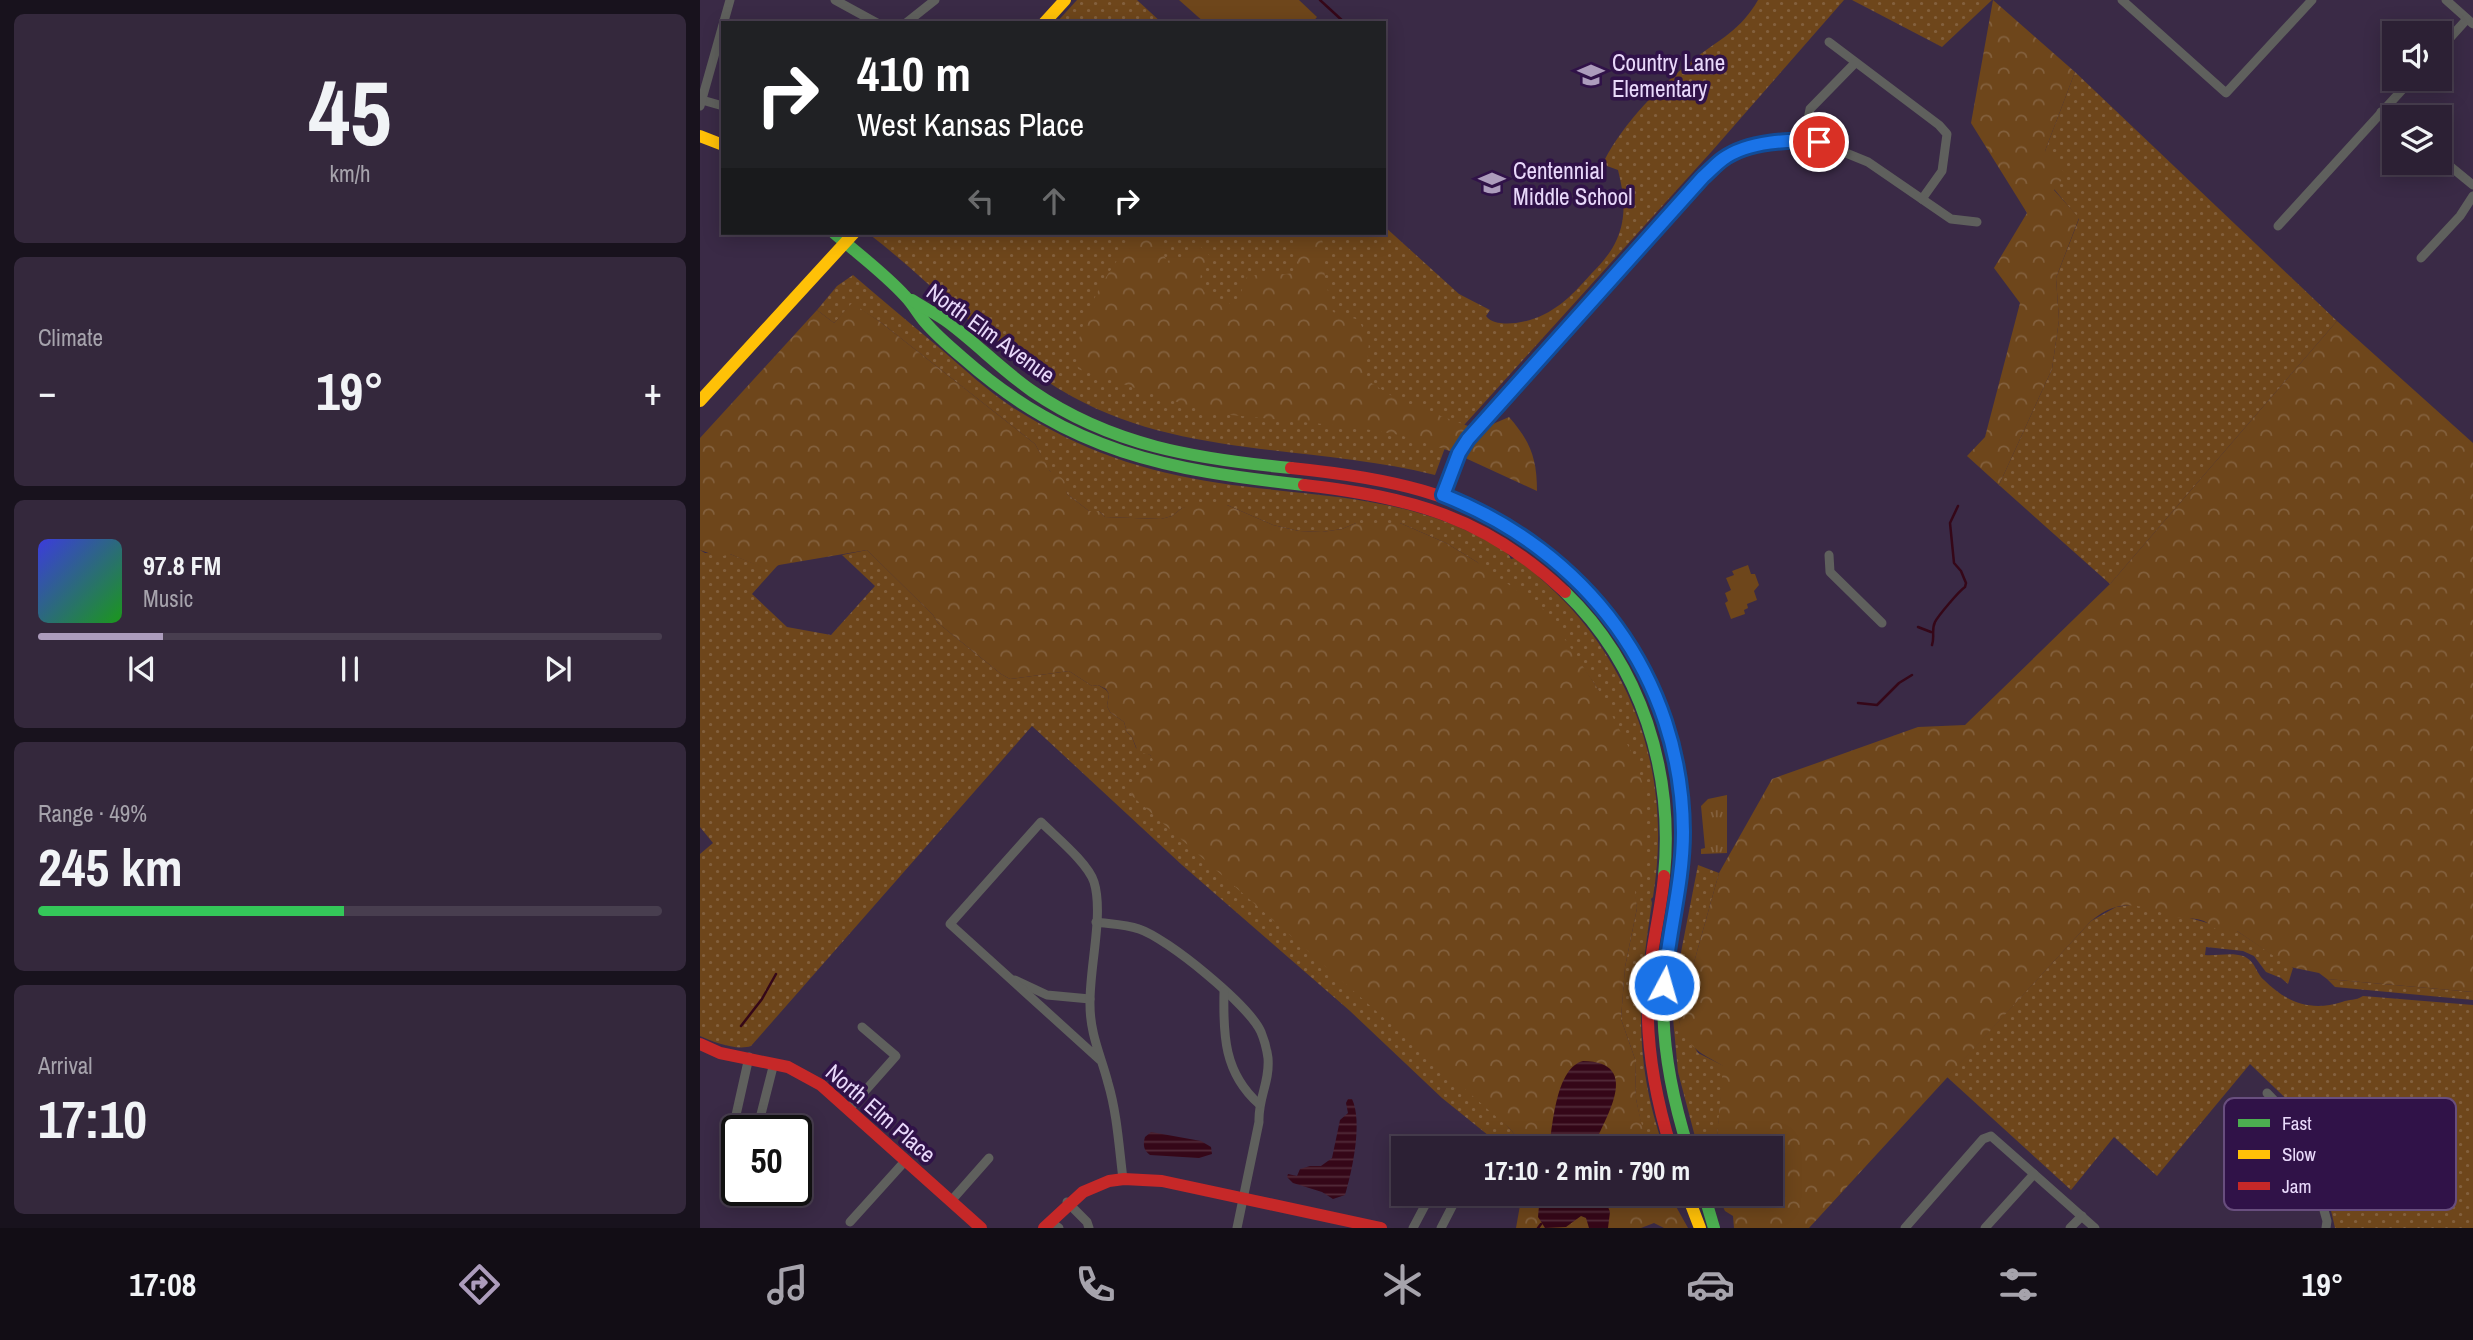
<!DOCTYPE html>
<html lang="en">
<head>
<meta charset="utf-8">
<style>
  :root { --surface:#2c2034; --page:#34283c; --text:#f1f3f6; --muted:#a6a3ac; --line:#483e4f; --accent:#ac9cbc }
  body { margin:0; font-family:"Archivo Narrow",sans-serif; background:var(--page); color:var(--text); height:100vh; display:flex; flex-direction:column; font-size:26px; white-space:nowrap }
  * { box-sizing:border-box; margin:0 }
  p { font-size:23px; color:var(--muted) }
  .icon { flex:none; width:38px; height:38px; fill:none; stroke:currentColor; stroke-width:2; stroke-linecap:round; stroke-linejoin:round }
  .map { position:relative; flex:1; overflow:hidden }
  .drawer { display:flex; flex-direction:column; gap:14px; padding:14px; background:#18121d; width:700px }
  .drawer>* { flex:none }
  .top-card { position:absolute; left:21px; top:21px; width:665px; height:214px; border-radius:0px; box-shadow:0 4px 18px #0003,0 0 0 2px var(--line); background:#202124; color:#fff; overflow:hidden }
  .tools { position:absolute; left:1682px; top:21px; display:grid; gap:14px }
  .tools a { display:grid; place-items:center; width:70px; height:70px; border-radius:0px; background:var(--surface); box-shadow:0 4px 18px #0003,0 0 0 2px var(--line); font-size:35px }
  .speed { position:absolute; left:21px; top:1115px; display:flex; gap:14px; font-size:35px; font-weight:700; text-align:center }
  .speed>* { display:grid; place-content:center; width:91px; height:91px; border-radius:50%; background:var(--surface); box-shadow:0 4px 18px #0003,0 0 0 2px var(--line); line-height:1 }
  .speed .limit { border:4px solid #111; border-radius:10px; background:#fff; color:#111 }
  .pin { position:absolute; display:grid; place-items:center; width:60px; height:60px; color:#fff; margin:-30px; border:4px solid #fff; border-radius:50%; box-shadow:0 2px 7px #0007 }
  .me { position:absolute; width:77px; margin:-38px; rotate:6deg; stroke-linejoin:round; filter:drop-shadow(0 0 5px #0008) }
  .turn { display:flex; align-items:center; gap:24px; height:147px; padding:0 21px; font-size:32px }
  .turn .icon { width:91px; height:91px; stroke-width:2.5 }
  .turn b { display:block; font-size:49px; line-height:60px }
  .lanes { display:flex; align-items:center; height:66px; padding:0 21px; background:#0003; justify-content:center; gap:35px; direction:ltr }
  .lanes .off { opacity:.35 }
  .big { font-size:52px; font-weight:700; line-height:1.1 }
  .drawer .widget { flex:1; display:flex; flex-direction:column; justify-content:center; gap:10px; min-width:0; padding:0 24px; border-radius:10px; background:var(--page) }
  .drawer .dial { align-items:center; gap:0 }
  .dial b { font-size:91px; line-height:1 }
  .song { display:flex; align-items:center; gap:21px }
  .cover { width:84px; height:84px; border-radius:10px; background:linear-gradient(135deg,hsl(240 70% 55%),hsl(120 70% 35%)) }
  .played { height:7px; border-radius:4px; background:linear-gradient(90deg,var(--accent) 20%,var(--line) 20%) }
  .keys { display:flex; justify-content:space-around; direction:ltr }
  .heat { display:flex; justify-content:space-between; align-items:center; font-size:38px; direction:ltr }
  .charge { height:10px; border-radius:5px; background:linear-gradient(90deg,#34c759 49%,var(--line) 0) }
  .trip { position:absolute; left:691px; top:1136px; width:392px; height:70px; border-radius:0px; background:var(--surface); box-shadow:0 4px 18px #0003,0 0 0 2px var(--line); font-weight:700; line-height:70px; text-align:center }
  .dock { display:flex; height:112px; justify-content:space-around; align-items:center; background:#120d15; color:var(--muted) }
  .dock .icon { width:49px; height:49px }
  .dock .on { color:var(--accent) }
  .dock b { font-size:32px; color:var(--text) }
  main { display:flex; flex:1; min-height:0 }
  .map>svg:first-child { display:block }
  .grass { fill:url(#grass-dots) }
  .forest { fill:url(#forest-crowns) }
  .park { fill:url(#park-tufts) }
  .pitch { fill:#6e461b }
  .water { fill:url(#water-rules) }
  .lines { fill:none; stroke-linecap:round; stroke-linejoin:round }
  .stream { stroke:#350718; stroke-width:2.5 }
  .street { stroke:#5f605d; stroke-width:9 }
  .fast { stroke:#4caf50; stroke-width:12 }
  .slow { stroke:#ffc107; stroke-width:12 }
  .jam { stroke:#c62828; stroke-width:12 }
  .route-casing { stroke:#114b97; stroke-width:18 }
  .route { stroke:#1a73e8; stroke-width:12 }
  .labels { text-anchor:middle; dominant-baseline:central; stroke-width:7; stroke-linejoin:round; paint-order:stroke }
  .poi-label { font-size:23px; fill:#e9d9fb; stroke:#301248; text-anchor:start }
  .street-label { font-size:23px; fill:#e9d9fb; stroke:#301248 }
  .key { fill:#301248; stroke:#684e7e; stroke-width:2 }
  .key-label { font-size:19px; fill:#e9d9fb }
</style>
</head>
<body>
<main>
<section class="drawer">
<div class="widget dial"><b>45</b><p>km/h</p></div>
<div class="widget"><p>Climate</p>
<div class="heat"><a>−</a><b class="big">19°</b><a>+</a></div>
</div>
<div class="widget">
<div class="song"><i class="cover"></i><div><b>97.8 FM</b><p>Music</p></div></div>
<div class="played"></div>
<div class="keys"><svg class="icon" aria-label="previous" viewBox="0 0 24 24"><path d="M18 5L8 12l10 7zM5 5v14"/></svg><svg class="icon" aria-label="pause" viewBox="0 0 24 24"><path d="M8 5v14M16 5v14"/></svg><svg class="icon" aria-label="next" viewBox="0 0 24 24"><path d="M6 5l10 7-10 7zM19 5v14"/></svg></div>
</div>
<div class="widget"><p>Range · 49%</p><b class="big">245 km</b><div class="charge"></div></div>
<div class="widget"><p>Arrival</p><b class="big">17:10</b></div>
</section>
<div class="map">
<svg width="1773" height="1228" viewBox="0 0 1773 1228">
  <defs>
    <pattern id="grass-dots" width="8" height="8" patternUnits="userSpaceOnUse" patternTransform="scale(1.75)"><rect width="8" height="8" fill="#6e461b"/><path d="M2 2h.1M6 6h.1" fill="none" stroke="#83603d" stroke-width="1.8" stroke-linecap="round"/></pattern>
    <pattern id="forest-crowns" width="20" height="18" patternUnits="userSpaceOnUse" patternTransform="scale(1.75)"><rect width="20" height="18" fill="#6e461b"/><path d="M2 6a3 3 0 1 1 6 0M12 15a3 3 0 1 1 6 0" fill="none" stroke="#83603d"/></pattern>
    <pattern id="park-tufts" width="24" height="20" patternUnits="userSpaceOnUse" patternTransform="scale(1.75)"><rect width="24" height="20" fill="#6e461b"/><path d="M3 7l-1-3M5 7V3M7 7l1-3M15 17l-1-3M17 17v-4M19 17l1-3" fill="none" stroke="#83603d"/></pattern>
    <pattern id="water-rules" width="6" height="5" patternUnits="userSpaceOnUse" patternTransform="scale(1.75)"><rect width="6" height="5" fill="#350718"/><path d="M0 2.5h6" fill="none" stroke="#522b3a"/></pattern>
  </defs>
  <rect width="100%" height="100%" fill="#3a2a46"/>
  <g class="grass">
    <polygon points="377,0 437,0 462,23 356,23"/>
    <path d="M1058,0H1144L1012,151L746,445L735,475C615,445 484,458 373,397C296,355 238,287 169,234L684,233V226L759,294L790,310L786,316C792,324 805,324 816,323C850,318 869,299 891,274C901,264 911,253 917,239C927,216 924,194 918,170L907,166L904,161C924,122 960,86 994,59C1020,39 1041,30 1058,0Z"/>
    <polygon points="1152,0 1292,0 1242,47"/>
    <polygon points="1375,72 1637,321 1410,584 1299,485 1352,369 1359,320 1356,278 1379,219 1354,189 1345,151"/>
    <path d="M153,275C182,300 212,325 242,350C265,370 287,390 312,407C377,449 443,472 519,483C612,497 703,494 787,541C796,545 808,551 811,559L815,558C925,639 975,763 953,897L951,899L952,903C938,991 933,1061 964,1148H947L945,1143L936,1099L935,1059L921,1019L925,967L937,908L898,689L879,662L777,562L746,543L700,523H656L642,529L622,532L599,531L573,525L527,505L482,508L472,516L461,519L405,517L399,511H389L367,494C365,483 357,478 350,471C344,464 340,452 335,444L179,321L152,304L134,323L117,310L137,286Z"/>
    <path d="M0,550L5,553L30,554L68,569L78,565L52,594L87,627L131,635L175,586L142,555L167,550L233,615L238,623L301,674L310,679L369,671L392,686L398,685L406,690L409,694L407,706L410,712L424,722L427,732L432,737L436,748L450,755L454,760L443,775L810,1129L822,1143V1148H804L742,1098L650,1011L482,865L332,726L51,1046C37,1051 13,1042 0,1036V854L13,843L0,827Z"/>
    <polygon points="998,865 1019,873 986,991 991,997 988,1007 979,1022 998,1053 1024,1066 1016,1148 998,1148 978,1072 973,1018 976,978"/>
    <path d="M1438,904L1537,931L1593,968L1588,984L1581,978L1566,972L1554,956L1543,951L1506,947L1505,955C1517,956 1531,952 1543,956C1556,961 1555,972 1564,980C1586,1002 1610,1012 1642,1002C1650,999 1655,1001 1663,996L1773,1005V1228H1635L1624,1180L1604,1116L1550,1064L1457,1176L1414,1137L1371,1190L1247,1077L1391,921L1416,907Z"/>
    <polygon points="1627,979 1773,992 1773,1000 1635,987"/>
  </g>
  <g class="forest">
    <polygon points="1293,0 1375,72 1345,151 1366,174 1354,190 1379,218 1356,278 1359,320 1352,369 1299,485 1267,456 1285,437 1320,303 1294,268 1327,213 1271,123"/>
    <path d="M427,233H461L462,251L467,261L484,257L500,246L511,257C501,271 497,276 504,292L531,304L539,297L547,277C564,271 586,278 600,270L591,233H622L625,279L633,312L659,320L669,343L665,379L700,401L779,430L809,417C830,441 837,458 837,491L750,451L700,435L653,427L510,413L378,369C371,327 408,270 433,239Z"/>
    <path d="M152,303L179,321L335,444L350,471C363,478 366,478 367,494L389,511H399L405,517L461,519L472,516L482,508L497,504L527,505L573,525L599,531L622,532L642,529L656,523H700L746,543L777,562L846,611L898,689L935,759L947,798L945,878L935,891L937,908L925,967L921,1019L935,1059L936,1099L947,1148H822V1143L810,1129L432,796L431,787L453,760L450,755L438,752L432,737L427,732L424,722L410,712L407,706L409,694L406,689L398,685L392,686L369,671L310,679L301,674L238,623L233,615L167,550L79,565L68,570L30,554L20,557L0,550V438L117,310L134,323Z"/>
    <path d="M1637,321L1773,443V992L1627,979L1619,973L1590,967L1537,931L1520,932C1512,927 1507,920 1496,919C1491,918 1485,919 1480,918C1444,909 1425,893 1391,921L1109,1228H1034L1033,1216L1025,1211L1017,1194H1071V1148H1016L1023,1066C998,1051 991,1051 979,1022L988,1007L991,997L986,991L1019,873L1072,779L1218,727L1265,725L1410,584Z"/>
    <polygon points="822,1194 969,1194 988,1228 964,1228 954,1223 941,1228 816,1228"/>
  </g>
  <polygon class="park" points="1027,795 1027,853 1001,854 1001,849 1005,848 1001,806 1008,799"/>
  <g class="pitch">
    <polygon points="479,0 599,0 617,17 612,23 505,23"/>
    <polygon points="1048,565 1051,574 1055,574 1059,585 1054,591 1057,600 1047,604 1048,608 1044,610 1045,614 1031,619 1025,603 1028,601 1025,593 1031,590 1026,578 1034,575 1032,571"/>
  </g>
  <g class="water">
    <path d="M883,1061C944,1062 904,1119 893,1148H849C853,1124 856,1068 883,1061Z"/>
    <path d="M648,1099H652C663,1122 652,1172 645,1195L633,1199L622,1192L593,1183L587,1177L588,1174L597,1176L600,1169L610,1166H621L632,1158L640,1120L648,1113L646,1103Z"/>
    <path d="M451,1132L501,1141L511,1147L512,1154L499,1158L450,1155C443,1150 443,1144 445,1137Z"/>
    <polygon points="840,1194 903,1194 910,1212 908,1228 889,1228 886,1218 881,1216 866,1227 845,1228 838,1217"/>
  </g>
  <g class="lines">
    <g class="stream">
      <polyline points="620,0 645,23"/>
      <polyline points="1218,627 1231,632"/>
      <path d="M1232,645C1235,637 1231,630 1235,622C1238,616 1259,591 1265,587L1266,583L1261,571L1254,563L1250,523L1258,506"/>
      <polyline points="1158,703 1177,705 1199,683 1212,675"/>
      <polyline points="41,1026 62,999 76,974"/>
      <polyline points="838,1228 841,1224"/>
    </g>
    <g class="street">
      <polyline points="135,0 177,23"/>
      <polyline points="1422,0 1526,93 1612,0"/>
      <polyline points="1746,0 1773,24"/>
      <polyline points="206,23 235,0"/>
      <polyline points="1129,42 1239,125 1247,134 1242,171 1222,199"/>
      <polyline points="1740,49 1767,19"/>
      <polyline points="2,100 23,106"/>
      <polyline points="0,106 30,0"/>
      <polyline points="1681,112 1694,122"/>
      <polyline points="1104,140 1110,109 1155,63"/>
      <polyline points="1740,158 1773,185"/>
      <polyline points="1578,226 1712,79"/>
      <polyline points="1721,258 1760,216 1773,196"/>
      <polyline points="743,495 759,453 768,439 996,185 1025,157 1055,146 1096,140 1119,142 1168,162 1251,219 1277,222"/>
      <polyline points="1129,555 1130,572 1182,623"/>
      <path d="M396,922C410,924 425,924 439,929C467,938 549,1005 561,1032C564,1039 567,1051 568,1058C570,1083 558,1097 559,1122L537,1228"/>
      <polyline points="315,980 347,995 390,999"/>
      <path d="M524,992C523,1035 524,1073 559,1104"/>
      <path d="M400,1060L250,924L341,822C356,837 388,863 394,882C404,914 389,969 390,1005C390,1034 401,1056 408,1083C417,1113 419,1147 423,1179"/>
      <polyline points="1567,1093 1601,1128 1627,1221 1626,1228"/>
      <polyline points="149,1109 196,1056 162,1027"/>
      <polyline points="57,1130 74,1063"/>
      <polyline points="37,1136 34,1132 34,1124 49,1057"/>
      <polyline points="251,1201 289,1158"/>
      <polyline points="367,1202 387,1222 389,1228"/>
      <polyline points="350,1221 359,1228"/>
      <polyline points="150,1222 206,1160"/>
      <polyline points="713,1228 731,1194"/>
      <polyline points="741,1228 756,1199 756,1194"/>
      <polyline points="1205,1228 1283,1139 1291,1136 1395,1228"/>
      <polyline points="1285,1228 1334,1174"/>
      <polyline points="1370,1228 1382,1216"/>
    </g>
    <g class="fast">
      <path d="M134,233C158,254 184,273 205,296C213,304 218,314 225,322C236,335 250,347 263,358C371,453 467,470 604,485"/>
      <path d="M212,300C224,308 237,314 249,323C277,344 302,370 332,391C412,446 497,459 591,468"/>
      <path d="M865,592C942,666 974,772 964,876"/>
      <path d="M964,982C960,1039 971,1094 988,1148"/>
      <polyline points="1004,1194 1014,1228"/>
    </g>
    <g class="slow">
      <polyline points="344,23 365,0"/>
      <polyline points="0,136 23,145"/>
      <polyline points="0,401 154,233"/>
      <path d="M840,550C933,625 990,734 982,856C979,899 967,940 964,982"/>
      <polyline points="987,1194 1000,1228"/>
    </g>
    <g class="jam">
      <path d="M591,468C680,477 769,492 840,550"/>
      <path d="M604,485C710,497 786,517 865,592"/>
      <path d="M964,876C961,910 952,943 949,978C944,1035 954,1093 971,1148"/>
      <polyline points="0,1044 20,1053 88,1067 121,1085 281,1228"/>
      <polyline points="344,1228 383,1192 409,1181 424,1179 462,1181 681,1228"/>
    </g>
  </g>
  <g class="lines">
    <g class="route-casing">
      <path id="route" d="M964,985C968,933 983,884 983,832C982,676 885,551 743,495L759,453L768,439L1003,177C1010,171 1016,164 1023,159C1048,141 1091,139 1119,142"/>
    </g>
    <use href="#route" class="route"/>
  </g>
  <defs>
    <g id="school-bare" transform="scale(2.1)"><path d="M0-5L7-2L0 1L-7-2ZM-4 1L0 2.5L4 1V4Q0 6-4 4Z" fill="#ac9cbc" stroke="#301248" stroke-width="2.5" paint-order="stroke"/></g>
  </defs>
  <g fill-rule="evenodd">
    <use href="#school-bare" x="891" y="75"/>
    <use href="#school-bare" x="792" y="183"/>
  </g>
  <g class="labels">
    <g class="poi-label">
      <text x="912" y="62">Country Lane<tspan x="912" dy="26">Elementary</tspan></text>
      <text x="813" y="170">Centennial<tspan x="813" dy="26">Middle School</tspan></text>
    </g>
    <g class="street-label">
      <text transform="translate(291 333) rotate(36)">North Elm Avenue</text>
      <text transform="translate(181 1113) rotate(41)">North Elm Place</text>
    </g>
  </g>
  <rect x="1524" y="1098" width="232" height="112" rx="10" class="key"/>
  <rect x="1538" y="1119" width="32" height="8" fill="#4caf50"/>
  <rect x="1538" y="1150" width="32" height="9" fill="#ffc107"/>
  <rect x="1538" y="1182" width="32" height="8" fill="#c62828"/>
  <g class="key-label">
    <text x="1582" y="1130">Fast</text>
    <text x="1582" y="1161">Slow</text>
    <text x="1582" y="1193">Jam</text>
  </g>
</svg>
<div class="tools">
<a><svg class="icon" aria-label="sound" viewBox="0 0 24 24"><path d="M4 9h4l5-4v14l-5-4H4zM17 9q2 3 0 6"/></svg></a>
<a><svg class="icon" aria-label="layers" viewBox="0 0 24 24"><path d="M12 4l9 5-9 5-9-5zM3 14l9 5 9-5"/></svg></a>
</div>
<div class="speed"><div class="limit">50</div></div>
<div class="pin" style="left:1119px;top:142px;background:#d93025"><svg class="icon" aria-label="arrive" viewBox="0 0 24 24"><path d="M6 21V4h12l-3 4 3 4H6"/></svg></div>
<svg class="me" style="left:964px;top:985px" viewBox="-20 -20 40 40"><circle r="17" fill="#1a73e8" stroke="#fff" stroke-width="3"/><path d="M0-11L8 9 0 5-8 9z" fill="#fff"/></svg>
<div class="trip">17:10 · 2 min · 790 m</div>
<div class="top-card">
<div class="turn"><svg class="icon" aria-label="right" viewBox="0 0 24 24"><path d="M7 20v-9h11M14 6l5 5-5 5"/></svg><div><b>410 m</b>West Kansas Place</div></div>
<div class="lanes"><svg class="icon off" aria-label="left" viewBox="0 0 24 24"><path d="M17 20v-9H6M10 6l-5 5 5 5"/></svg><svg class="icon off" aria-label="ahead" viewBox="0 0 24 24"><path d="M12 20V5M6 11l6-6 6 6"/></svg><svg class="icon" aria-label="right" viewBox="0 0 24 24"><path d="M7 20v-9h11M14 6l5 5-5 5"/></svg></div>
</div>
</div>
</main>
<nav class="dock">
<b>17:08</b>
<svg class="icon on" aria-label="directions" viewBox="0 0 24 24"><path d="M12 3l9 9-9 9-9-9zM9 14v-3h6M13 9l2 2-2 2"/></svg>
<svg class="icon" aria-label="music" viewBox="0 0 24 24"><path d="M9 18V5l10-2v13"/><circle cx="6" cy="18" r="3"/><circle cx="16" cy="16" r="3"/></svg>
<svg class="icon" aria-label="phone" viewBox="0 0 24 24"><path d="M5 4h4l2 5-3 2q2 4 5 5l2-3 5 2v4C11 20 4 13 5 4z"/></svg>
<svg class="icon" aria-label="climate" viewBox="0 0 24 24"><path d="M12 3v18M4 7l16 10M4 17L20 7"/></svg>
<svg class="icon" aria-label="car" viewBox="0 0 24 24"><path d="M5 17H2v-5l4-1 3-4h7l3 4 3 1v5h-3M9 17h6M6 11h13"/><circle cx="7" cy="17" r="2"/><circle cx="17" cy="17" r="2"/></svg>
<svg class="icon" aria-label="filters" viewBox="0 0 24 24"><path d="M4 7h16M4 17h16"/><circle cx="9" cy="7" r="2"/><circle cx="15" cy="17" r="2"/></svg>
<b>19°</b>
</nav>
</body>
</html>
